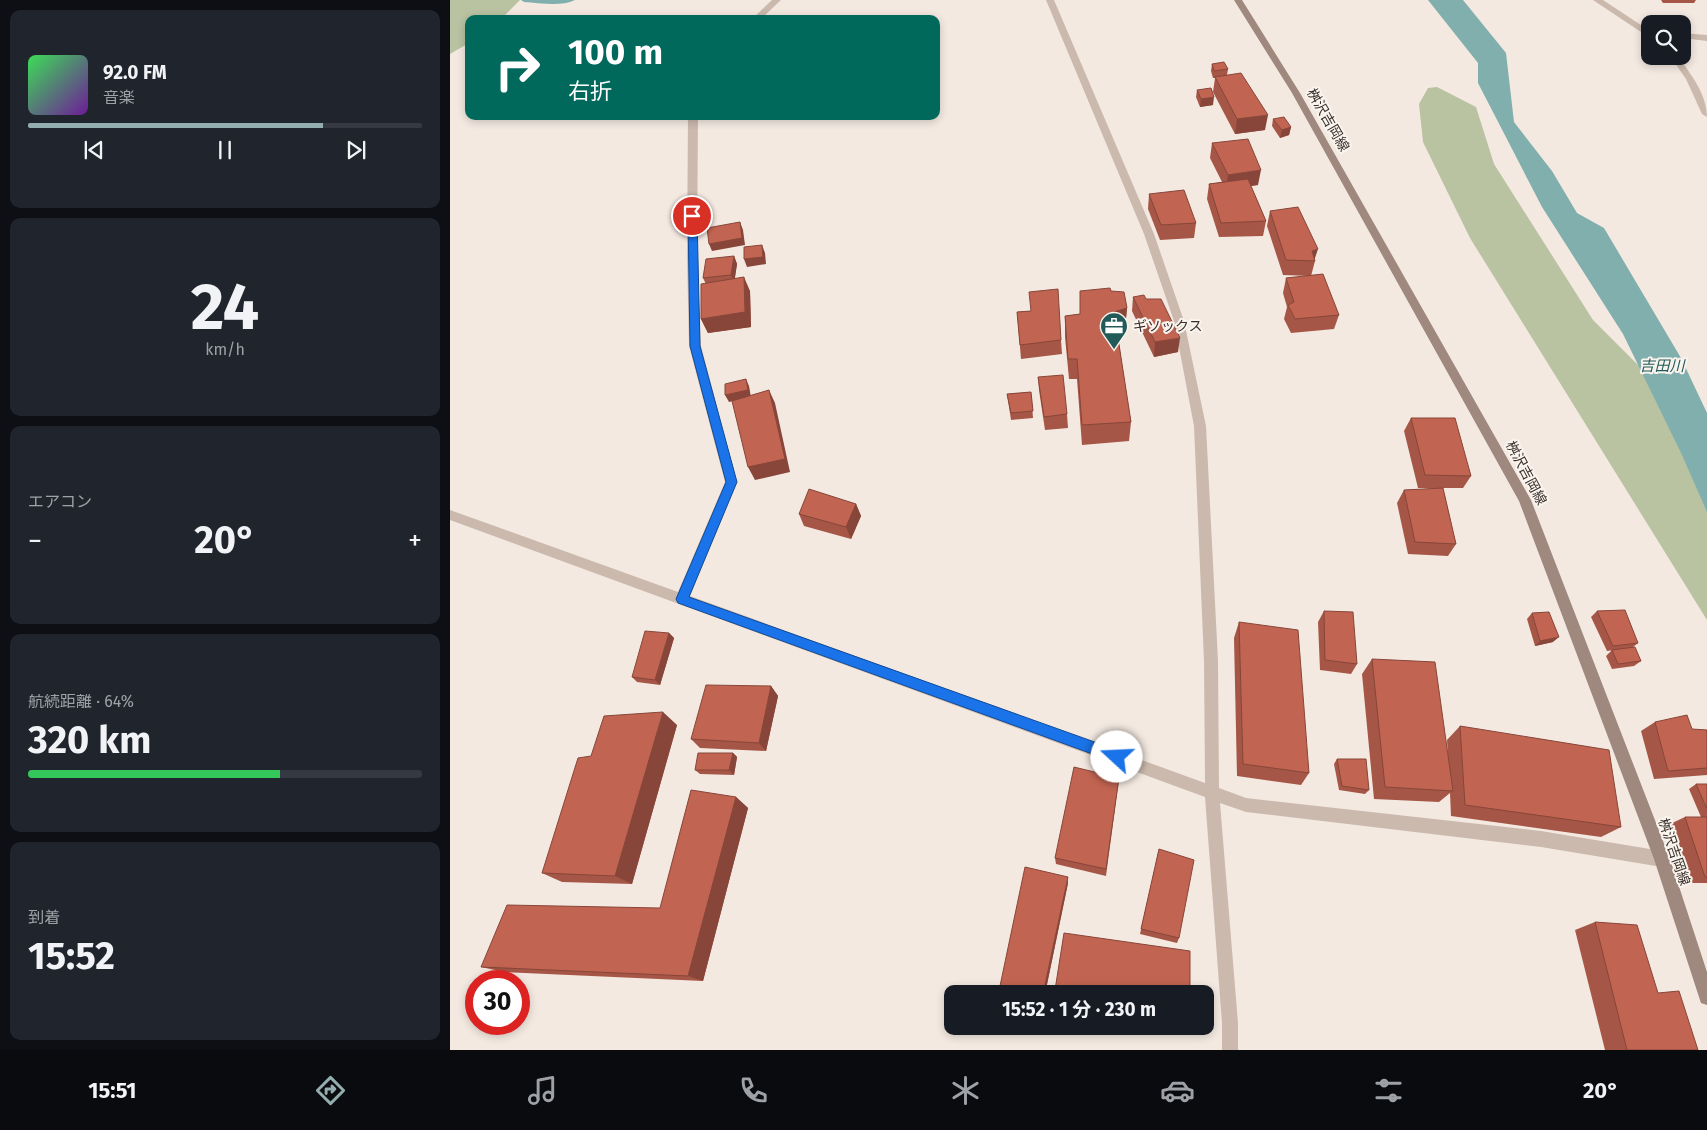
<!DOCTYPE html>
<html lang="ja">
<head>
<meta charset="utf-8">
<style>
  :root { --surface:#171b24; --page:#20242c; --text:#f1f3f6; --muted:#9ea1a6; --line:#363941; --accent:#94aeaf }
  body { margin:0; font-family:"Fira Sans","Noto Sans JP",sans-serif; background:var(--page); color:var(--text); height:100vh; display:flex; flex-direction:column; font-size:19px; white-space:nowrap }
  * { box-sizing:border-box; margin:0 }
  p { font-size:16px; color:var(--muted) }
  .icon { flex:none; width:28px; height:28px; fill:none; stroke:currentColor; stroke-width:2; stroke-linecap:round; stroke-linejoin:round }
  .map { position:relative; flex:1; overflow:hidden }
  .details { display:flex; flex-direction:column; gap:10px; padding:10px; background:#0d0f14; width:450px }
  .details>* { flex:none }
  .hud { position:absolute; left:15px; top:15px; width:475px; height:105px; border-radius:10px; box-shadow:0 2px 8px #0003; background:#00695c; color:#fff; overflow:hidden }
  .fabs { position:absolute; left:1191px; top:15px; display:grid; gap:10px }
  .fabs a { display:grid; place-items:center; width:50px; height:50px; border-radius:10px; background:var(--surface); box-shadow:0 2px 8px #0003; font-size:25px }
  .speed { position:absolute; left:15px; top:970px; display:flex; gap:10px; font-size:25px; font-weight:700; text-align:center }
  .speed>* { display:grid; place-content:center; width:65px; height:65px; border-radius:50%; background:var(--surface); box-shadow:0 2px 8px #0003; line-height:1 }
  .speed .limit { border:8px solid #d22; background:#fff; color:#111 }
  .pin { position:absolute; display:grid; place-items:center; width:42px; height:42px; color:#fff; margin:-21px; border:2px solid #fff; border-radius:50%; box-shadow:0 1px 5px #0007 }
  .me { position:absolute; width:55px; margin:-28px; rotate:290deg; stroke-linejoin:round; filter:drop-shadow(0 0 4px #0008) }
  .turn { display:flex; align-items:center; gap:18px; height:105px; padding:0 20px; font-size:22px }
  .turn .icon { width:65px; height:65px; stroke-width:2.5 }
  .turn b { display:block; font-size:35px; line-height:42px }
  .big { font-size:38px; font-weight:700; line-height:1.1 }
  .details .card { flex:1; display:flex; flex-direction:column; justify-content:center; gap:8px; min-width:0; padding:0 18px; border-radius:10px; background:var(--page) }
  .details .dial { align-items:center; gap:0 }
  .dial b { font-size:65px; line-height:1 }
  .song { display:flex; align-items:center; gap:15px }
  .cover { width:60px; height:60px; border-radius:8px; background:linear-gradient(135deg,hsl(130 70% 55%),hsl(280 70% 35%)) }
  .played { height:5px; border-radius:2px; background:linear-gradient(90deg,var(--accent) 75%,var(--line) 75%) }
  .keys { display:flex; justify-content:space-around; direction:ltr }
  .heat { display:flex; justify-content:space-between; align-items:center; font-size:28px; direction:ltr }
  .charge { height:8px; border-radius:4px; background:linear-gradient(90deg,#34c759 64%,var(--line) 0) }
  .trip { position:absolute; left:494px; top:985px; width:270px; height:50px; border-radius:10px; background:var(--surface); box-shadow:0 2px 8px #0003; font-weight:700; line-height:50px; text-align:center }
  .dock { display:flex; height:80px; justify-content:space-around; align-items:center; background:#090b0e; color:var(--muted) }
  .dock .icon { width:35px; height:35px }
  .dock .selected { color:var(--accent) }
  .dock b { font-size:22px; color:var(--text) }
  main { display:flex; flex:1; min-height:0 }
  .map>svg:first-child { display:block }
  .green { fill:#b9c2a1 }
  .water { fill:#81afad }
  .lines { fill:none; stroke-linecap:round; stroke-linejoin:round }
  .stream { fill:#81afad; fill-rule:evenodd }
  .street { fill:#cbb9ad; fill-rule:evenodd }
  .secondary { fill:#9f887e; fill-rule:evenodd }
  .wall { fill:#a65646 }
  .shaded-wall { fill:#874639 }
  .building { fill:#c16451; stroke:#874639 }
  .route { fill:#1a73e8; stroke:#114b97 }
  .labels { text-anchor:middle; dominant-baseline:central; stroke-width:4; stroke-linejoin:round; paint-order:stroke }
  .street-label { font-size:14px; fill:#3a2f2b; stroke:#faf4ee }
  .poi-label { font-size:14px; fill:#3a2f2b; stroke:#faf4ee; text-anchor:start }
  .water-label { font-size:15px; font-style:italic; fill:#225a59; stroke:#faf4ee }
</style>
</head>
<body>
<main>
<section class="details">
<div class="card">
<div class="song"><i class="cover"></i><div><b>92.0 FM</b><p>音楽</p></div></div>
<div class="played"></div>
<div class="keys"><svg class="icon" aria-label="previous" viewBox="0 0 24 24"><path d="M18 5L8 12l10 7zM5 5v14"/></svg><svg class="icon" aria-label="pause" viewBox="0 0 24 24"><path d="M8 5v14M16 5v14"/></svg><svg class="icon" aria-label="next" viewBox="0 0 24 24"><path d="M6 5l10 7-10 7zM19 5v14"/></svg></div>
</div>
<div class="card dial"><b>24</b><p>km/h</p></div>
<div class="card"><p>エアコン</p>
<div class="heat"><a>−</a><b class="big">20°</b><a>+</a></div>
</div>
<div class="card"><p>航続距離 · 64%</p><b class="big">320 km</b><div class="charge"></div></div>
<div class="card"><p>到着</p><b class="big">15:52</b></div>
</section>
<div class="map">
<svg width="1257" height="1050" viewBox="0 0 1257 1050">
  <rect width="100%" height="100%" fill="#f3e9e1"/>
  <g class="green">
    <polygon points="0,0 70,0 51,19 19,19 19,43 0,54"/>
    <polygon points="987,87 1026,107 1044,164 1143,320 1257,434 1257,620 1020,238 973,142 969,104 978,88"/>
  </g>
  <polygon class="water" points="978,0 1013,0 1056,53 1064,122 1102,171 1127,213 1154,228 1231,358 1257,413 1257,512 1232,455 1173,334 1092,207 1028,83 1028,63"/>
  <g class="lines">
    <path class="stream" d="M71,0H125C111,7 90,3 74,2Z"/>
    <g class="street">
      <polygon points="322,0 331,0 311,19 302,19"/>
      <polygon points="596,0 604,0 704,234 734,321 756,426 768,661 769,788 796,798 1091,831 1212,851 1217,854 1220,859 1217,864 1212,867 1091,847 796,812 770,803 788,1023 788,1050 772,1050 772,1023 755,797 0,520 0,510 228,592 275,482 239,346 237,256 238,116 248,116 247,256 251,346 287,482 240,596 755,783 754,661 744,426 724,321 694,234"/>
      <polygon points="1143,0 1153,0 1200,31 1200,38"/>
      <polygon points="1232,33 1257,35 1257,41 1232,38"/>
      <path d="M1220,56H1228C1241,75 1257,94 1257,117L1252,114L1236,79Z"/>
    </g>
    <polygon class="secondary" points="784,0 792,0 850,93 1081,500 1220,859 1257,972 1257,1005 1251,1003 1249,997 1204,859 1069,501 842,93"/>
  </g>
  <g class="wall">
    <polygon points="1211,0 1246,0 1244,3 1213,3"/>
    <polygon points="762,64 778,69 777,75 815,130 785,134 763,92 765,78 763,78 761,71"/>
    <polygon points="747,90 763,105 750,107 746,97"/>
    <polygon points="823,119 841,127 839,135 830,138 822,126"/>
    <polygon points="762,143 808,185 801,186 816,221 813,236 769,237 757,199 759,184 772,182 760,158"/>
    <polygon points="699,194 746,223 744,238 710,240 698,209"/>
    <polygon points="820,211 865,260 865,261 861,276 889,315 884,329 841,333 834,319 837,307 833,293 836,278 861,276 833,275 817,226"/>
    <polygon points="284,256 287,264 285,278 300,291 301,327 258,333 251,319 256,284 253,278"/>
    <polygon points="661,291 677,308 675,329 667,332 681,422 679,441 632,445 627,379 619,379 615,337 615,316 630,314"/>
    <polygon points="683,297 696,299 728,352 704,357 682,311"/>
    <polygon points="581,311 611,340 612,354 571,359 567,312"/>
    <polygon points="588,377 617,414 618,428 595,430 589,390"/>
    <polygon points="581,392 583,418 561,420 557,394"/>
    <polygon points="961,418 1021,476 1013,488 993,488 1006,544 998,556 958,554 947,503 954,490 989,488 968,488 954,431"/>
    <polygon points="406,504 411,516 401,539 354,526 349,514"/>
    <polygon points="874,611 907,664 901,674 870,670 868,622"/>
    <polygon points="1147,611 1188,643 1183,647 1191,661 1184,666 1162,669 1156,656 1162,650 1164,650 1157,651 1141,617"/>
    <polygon points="1082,613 1103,642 1085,646 1077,619"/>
    <polygon points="789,622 859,773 851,785 787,776 784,638"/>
    <polygon points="219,633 224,638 210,685 187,682 182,677"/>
    <polygon points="922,659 998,755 997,740 1010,726 1171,827 1151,837 1001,816 1000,793 989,802 924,799 912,674"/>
    <polygon points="321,686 328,696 316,751 250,748 241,739"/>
    <polygon points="1205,722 1242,729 1257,730 1257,775 1204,779 1191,731"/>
    <polygon points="227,725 182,884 112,882 92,873 141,756"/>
    <polygon points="283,753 287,757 284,775 250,774 245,770"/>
    <polygon points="887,759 919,790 915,794 889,790 884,764"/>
    <polygon points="669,778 656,876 606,864 605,858"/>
    <polygon points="1246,784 1257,784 1257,883 1239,883 1220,824 1235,817 1251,817 1239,789"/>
    <polygon points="286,797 298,808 253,981 54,972 31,967 210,908"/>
    <polygon points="709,849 729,938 727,943 690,934"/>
    <polygon points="618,883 595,994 567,994 552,990 550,986"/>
    <polygon points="1145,922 1208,993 1243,1050 1155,1050 1125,930"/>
    <polygon points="605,990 740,994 606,994"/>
  </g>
  <g class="shaded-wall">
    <polygon points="764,97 763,105 750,107 751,99"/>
    <polygon points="818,115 815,130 785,134 787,119"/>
    <polygon points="841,127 839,135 830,138 832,130"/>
    <polygon points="811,170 808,185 776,189 778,175"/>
    <polygon points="290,222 293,230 295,245 262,251 259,244"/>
    <polygon points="312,245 315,253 316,264 297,267 294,259"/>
    <polygon points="868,249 864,261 862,251"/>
    <polygon points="284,256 287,264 284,282 281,275"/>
    <polygon points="294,277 300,291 301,327 258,333 251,319"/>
    <polygon points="677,308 675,329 663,333 664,312"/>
    <polygon points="730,338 728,352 704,357 705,342"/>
    <polygon points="296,379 299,386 301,397 279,402 275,395"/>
    <polygon points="319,390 325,403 340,472 305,480 298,467"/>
    <polygon points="406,504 411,516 401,539 396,527"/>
    <polygon points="219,633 224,638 210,685 205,680"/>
    <polygon points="1109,637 1103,642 1085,646 1090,641"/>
    <polygon points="321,686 328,696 316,751 309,743"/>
    <polygon points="213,712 227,725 182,884 165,876"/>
    <polygon points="283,753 287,757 284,775 279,770"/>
    <polygon points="286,797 298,808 253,981 238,976"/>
    <polygon points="618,877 618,883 595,994 593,994"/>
  </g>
  <g class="building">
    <polygon points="774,62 778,69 764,71 762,64"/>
    <polygon points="791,73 818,115 787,119 765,77"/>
    <polygon points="761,88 764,97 751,99 747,90"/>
    <polygon points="834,117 841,127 832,130 823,119"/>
    <polygon points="798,139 811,170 778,175 762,143"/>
    <polygon points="798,179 816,221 771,223 759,184"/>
    <polygon points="734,190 746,223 711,225 699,194"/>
    <polygon points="848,207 868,249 862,251 865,261 836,260 820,211"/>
    <polygon points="290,222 292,238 259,244 257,228"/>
    <polygon points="312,245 313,257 294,259 294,247"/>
    <polygon points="284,256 281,275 253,278 256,259"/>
    <polygon points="873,274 889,315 845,319 838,305 844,302 836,278"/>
    <polygon points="294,277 295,312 251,319 251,284"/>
    <polygon points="660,288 661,291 674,292 677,308 664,312 681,422 632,425 627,359 618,359 615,316 630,314 630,291"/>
    <polygon points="608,289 611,340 570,345 567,312 581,311 579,292"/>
    <polygon points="694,295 696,299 711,299 730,338 705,342 683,297"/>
    <polygon points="613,375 617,414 594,417 588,377"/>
    <polygon points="296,379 298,390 275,395 275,384"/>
    <polygon points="319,390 335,459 298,467 282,401"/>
    <polygon points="581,392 583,411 561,413 557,394"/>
    <polygon points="961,418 1005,418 1021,476 975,475"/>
    <polygon points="993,488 1006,544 965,542 954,490"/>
    <polygon points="359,489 406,504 396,527 349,514"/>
    <polygon points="1175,610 1188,643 1163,646 1147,611"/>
    <polygon points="874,611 903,612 907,664 875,660"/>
    <polygon points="1099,612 1109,637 1090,641 1082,613"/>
    <polygon points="789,622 848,630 859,773 793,764"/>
    <polygon points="195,631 219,633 205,680 182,677"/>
    <polygon points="1185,647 1191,661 1168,664 1162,650"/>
    <polygon points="922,659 985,662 1003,791 935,787"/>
    <polygon points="256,685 321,686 309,743 241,739"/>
    <polygon points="213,712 165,876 92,873 128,758 141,756 154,716"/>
    <polygon points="1237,715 1242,729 1257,730 1257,768 1218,771 1205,722"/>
    <polygon points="1010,726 1159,750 1171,827 1015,805"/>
    <polygon points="248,753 283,753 279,770 245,770"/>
    <polygon points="887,759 916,759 919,790 892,786"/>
    <polygon points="624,767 669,778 656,869 605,858"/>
    <polygon points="1246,784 1257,784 1257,809"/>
    <polygon points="241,790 286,797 238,976 31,967 57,905 210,908"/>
    <polygon points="1235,817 1257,817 1257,877 1255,877"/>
    <polygon points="709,849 744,860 729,938 691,929"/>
    <polygon points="575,867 618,877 593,994 578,994 550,986"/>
    <polygon points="1145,922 1187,925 1208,993 1229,991 1248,1050 1177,1050"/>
    <polygon points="614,933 740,951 740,994 632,994 605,990"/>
  </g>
  <polygon class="route" points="242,213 247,216 250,346 287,482 239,597 667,750 671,752 673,757 671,761 667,763 228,603 226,599 276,482 240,346 238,216"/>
  <defs>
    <g id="office-pin" transform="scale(1.4375)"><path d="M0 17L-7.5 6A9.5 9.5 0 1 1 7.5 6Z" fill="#225a59" stroke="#faf4ee"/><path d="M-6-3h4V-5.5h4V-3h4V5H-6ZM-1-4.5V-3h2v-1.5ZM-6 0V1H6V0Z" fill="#fff"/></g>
  </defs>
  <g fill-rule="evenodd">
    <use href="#office-pin" x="664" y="326"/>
  </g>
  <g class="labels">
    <g class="street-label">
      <text transform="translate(878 120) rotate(60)">桝沢吉岡線</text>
      <text transform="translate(1076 473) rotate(62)">桝沢吉岡線</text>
      <text transform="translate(1224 852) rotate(71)">桝沢吉岡線</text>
    </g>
    <g class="poi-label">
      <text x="683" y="326">ギソックス</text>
    </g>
    <g class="water-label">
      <text x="1212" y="366">吉田川</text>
    </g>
  </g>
</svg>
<div class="fabs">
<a><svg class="icon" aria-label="search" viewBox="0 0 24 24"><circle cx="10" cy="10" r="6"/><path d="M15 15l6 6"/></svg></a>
</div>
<div class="speed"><div class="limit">30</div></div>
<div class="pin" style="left:242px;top:216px;background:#d93025"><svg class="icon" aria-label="arrive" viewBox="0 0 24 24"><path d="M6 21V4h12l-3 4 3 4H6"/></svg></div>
<svg class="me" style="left:667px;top:757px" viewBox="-20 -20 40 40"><circle r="19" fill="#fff"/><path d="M0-13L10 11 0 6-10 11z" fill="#1a73e8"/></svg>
<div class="trip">15:52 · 1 分 · 230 m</div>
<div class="hud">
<div class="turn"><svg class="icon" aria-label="right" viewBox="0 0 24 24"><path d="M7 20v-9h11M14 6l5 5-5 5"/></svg><div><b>100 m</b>右折</div></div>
</div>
</div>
</main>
<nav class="dock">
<b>15:51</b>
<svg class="icon selected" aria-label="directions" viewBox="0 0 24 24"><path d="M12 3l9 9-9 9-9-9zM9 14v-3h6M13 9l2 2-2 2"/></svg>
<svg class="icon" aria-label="music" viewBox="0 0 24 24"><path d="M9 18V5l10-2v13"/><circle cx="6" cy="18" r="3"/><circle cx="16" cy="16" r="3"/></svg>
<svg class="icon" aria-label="phone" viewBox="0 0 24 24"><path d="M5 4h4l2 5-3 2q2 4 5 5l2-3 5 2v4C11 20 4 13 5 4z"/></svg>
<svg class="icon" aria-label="climate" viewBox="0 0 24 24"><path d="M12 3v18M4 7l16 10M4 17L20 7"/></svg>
<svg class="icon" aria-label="car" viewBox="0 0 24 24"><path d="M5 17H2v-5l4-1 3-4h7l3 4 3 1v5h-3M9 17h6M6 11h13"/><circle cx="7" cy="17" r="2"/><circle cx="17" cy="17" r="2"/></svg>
<svg class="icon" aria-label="filters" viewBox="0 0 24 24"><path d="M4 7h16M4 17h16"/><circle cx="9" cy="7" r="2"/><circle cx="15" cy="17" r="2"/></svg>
<b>20°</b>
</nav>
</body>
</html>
